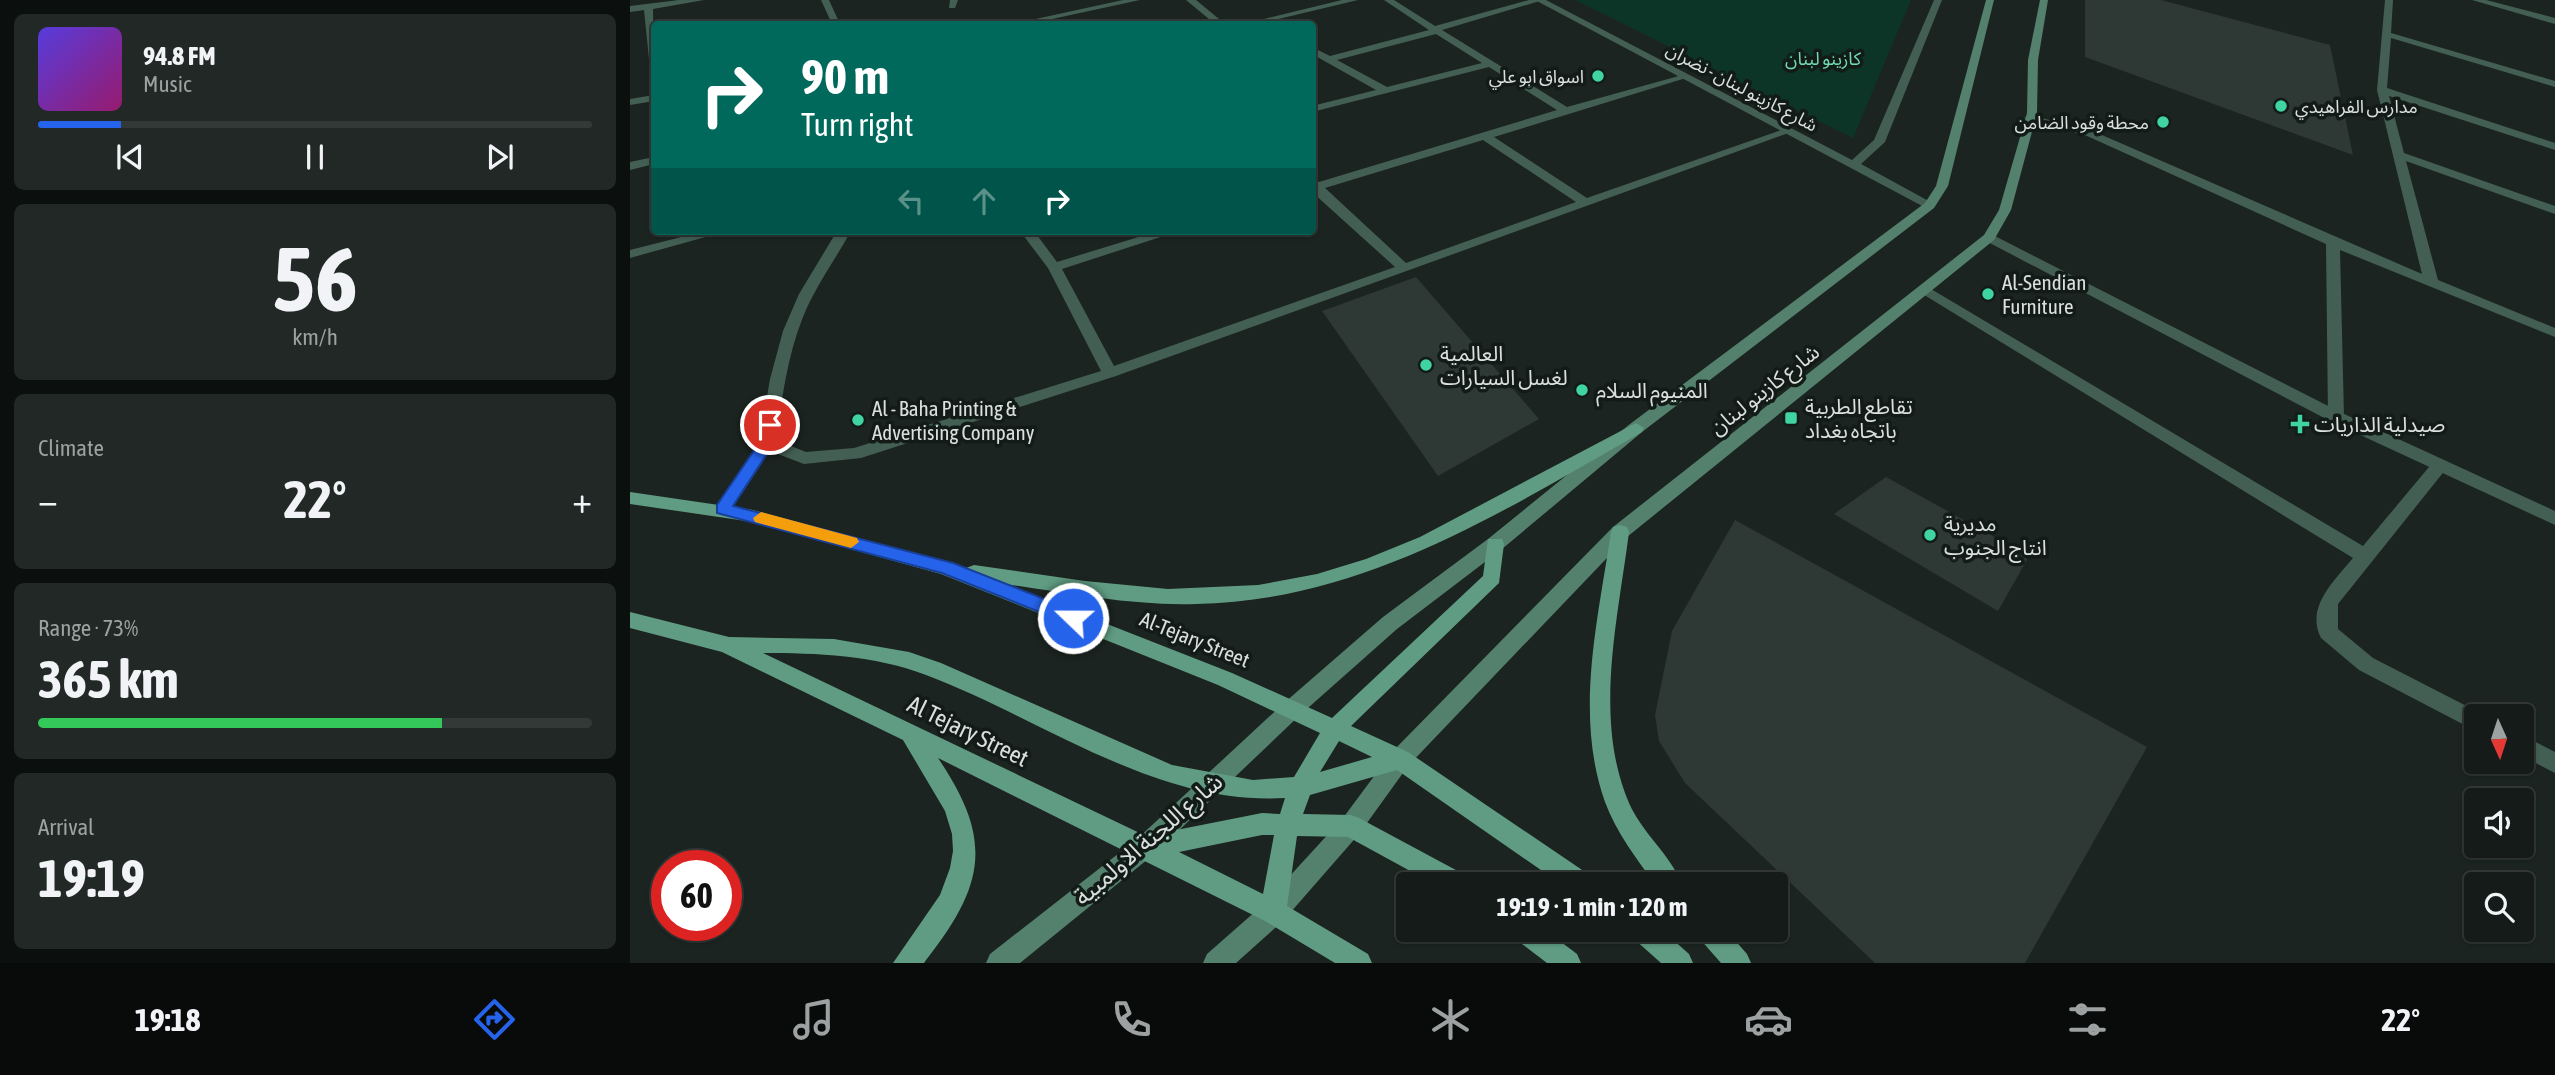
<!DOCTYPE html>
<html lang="en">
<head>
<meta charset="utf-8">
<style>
  :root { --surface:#141b18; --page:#212825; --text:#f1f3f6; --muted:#9da1a2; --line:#333937; --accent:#2563eb }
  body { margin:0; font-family:"Asap Condensed","Noto Sans Arabic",sans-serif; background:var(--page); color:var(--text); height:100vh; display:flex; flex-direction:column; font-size:26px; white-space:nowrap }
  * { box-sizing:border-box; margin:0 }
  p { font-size:23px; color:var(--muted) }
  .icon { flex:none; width:38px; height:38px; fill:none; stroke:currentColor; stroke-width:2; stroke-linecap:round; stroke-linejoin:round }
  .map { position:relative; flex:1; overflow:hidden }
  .panel { display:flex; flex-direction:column; gap:14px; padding:14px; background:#0b0f0d; width:630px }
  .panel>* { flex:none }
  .hud { position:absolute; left:21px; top:21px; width:665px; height:214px; border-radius:7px; box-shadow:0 2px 5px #0004,0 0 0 2px var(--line); background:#00695c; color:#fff; overflow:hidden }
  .needle { width:46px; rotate:177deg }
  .controls { position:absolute; left:1834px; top:704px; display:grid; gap:14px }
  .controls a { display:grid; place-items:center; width:70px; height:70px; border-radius:7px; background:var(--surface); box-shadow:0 2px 5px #0004,0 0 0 2px var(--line); font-size:35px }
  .speed { position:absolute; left:21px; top:850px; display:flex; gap:14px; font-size:35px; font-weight:700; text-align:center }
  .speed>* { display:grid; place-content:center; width:91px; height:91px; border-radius:50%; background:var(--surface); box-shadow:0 2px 5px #0004,0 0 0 2px var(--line); line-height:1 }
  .speed .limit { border:10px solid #d22; background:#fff; color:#111 }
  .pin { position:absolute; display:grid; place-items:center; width:60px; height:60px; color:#fff; margin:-30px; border:4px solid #fff; border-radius:50%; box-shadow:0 2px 7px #0007 }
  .me { position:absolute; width:77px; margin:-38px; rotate:292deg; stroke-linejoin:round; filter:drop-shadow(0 0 5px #0008) }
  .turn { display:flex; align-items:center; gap:24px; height:147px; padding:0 35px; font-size:32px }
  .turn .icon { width:91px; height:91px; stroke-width:2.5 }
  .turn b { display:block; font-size:49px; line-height:60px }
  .lanes { display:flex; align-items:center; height:66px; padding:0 35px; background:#0003; justify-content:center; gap:35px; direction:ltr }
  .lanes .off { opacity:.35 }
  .big { font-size:52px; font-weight:700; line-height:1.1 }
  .panel .tile { flex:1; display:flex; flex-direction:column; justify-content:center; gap:10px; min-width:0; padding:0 24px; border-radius:10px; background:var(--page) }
  .panel .dial { align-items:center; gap:0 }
  .dial b { font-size:91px; line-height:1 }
  .song { display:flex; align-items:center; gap:21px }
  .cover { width:84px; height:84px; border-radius:10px; background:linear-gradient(135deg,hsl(250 70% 55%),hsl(320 70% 35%)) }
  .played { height:7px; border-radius:4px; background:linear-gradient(90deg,var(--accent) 15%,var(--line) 15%) }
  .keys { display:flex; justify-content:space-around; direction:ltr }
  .heat { display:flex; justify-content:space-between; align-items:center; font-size:38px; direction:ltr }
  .charge { height:10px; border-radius:5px; background:linear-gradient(90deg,#34c759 73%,var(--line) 0) }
  .trip { position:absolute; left:766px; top:872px; width:392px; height:70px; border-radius:7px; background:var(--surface); box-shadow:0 2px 5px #0004,0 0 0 2px var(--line); font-weight:700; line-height:70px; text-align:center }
  .menu { display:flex; height:112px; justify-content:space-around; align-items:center; background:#080b0a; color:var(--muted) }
  .menu .icon { width:49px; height:49px }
  .menu .current { color:var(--accent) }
  .menu b { font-size:32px; color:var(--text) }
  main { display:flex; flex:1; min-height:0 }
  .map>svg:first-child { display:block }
  .green { fill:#0d3527 }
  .building { fill:#2e3834 }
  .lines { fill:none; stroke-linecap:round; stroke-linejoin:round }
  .minor { fill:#435f53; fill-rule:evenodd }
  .tertiary { fill:#435f53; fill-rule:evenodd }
  .secondary { fill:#54816e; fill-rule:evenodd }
  .primary { fill:#609c83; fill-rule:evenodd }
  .route { fill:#2563eb; stroke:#184099; stroke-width:2 }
  .slow { fill:#f59e0b }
  .poi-dot { fill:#3fd4a2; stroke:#121b17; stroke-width:2.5 }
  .labels { text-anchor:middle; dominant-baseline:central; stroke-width:7; stroke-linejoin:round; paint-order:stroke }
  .far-park-label { font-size:18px; fill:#71dbb2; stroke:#121b17 }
  .far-poi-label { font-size:18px; fill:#dae0dd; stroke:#121b17; text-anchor:end }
  .far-street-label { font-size:18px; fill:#dae0dd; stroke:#121b17 }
  .poi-label { font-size:21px; fill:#dae0dd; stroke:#121b17; text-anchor:start }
  .street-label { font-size:21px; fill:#dae0dd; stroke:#121b17 }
  .near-street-label { font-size:24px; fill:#dae0dd; stroke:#121b17 }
</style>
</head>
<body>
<main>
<section class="panel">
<div class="tile">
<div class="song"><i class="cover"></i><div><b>94.8 FM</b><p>Music</p></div></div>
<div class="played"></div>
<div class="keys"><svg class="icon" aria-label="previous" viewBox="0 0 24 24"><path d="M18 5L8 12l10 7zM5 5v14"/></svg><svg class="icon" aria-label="pause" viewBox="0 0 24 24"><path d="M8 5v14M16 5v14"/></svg><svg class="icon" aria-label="next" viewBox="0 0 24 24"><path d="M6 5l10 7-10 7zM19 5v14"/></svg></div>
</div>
<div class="tile dial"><b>56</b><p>km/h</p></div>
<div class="tile"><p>Climate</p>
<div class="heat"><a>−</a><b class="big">22°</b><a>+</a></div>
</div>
<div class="tile"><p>Range · 73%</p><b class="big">365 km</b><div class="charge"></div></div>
<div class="tile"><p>Arrival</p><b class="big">19:19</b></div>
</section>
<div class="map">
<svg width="1925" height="963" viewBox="0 0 1925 963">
  <rect width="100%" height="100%" fill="#1b2420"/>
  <polygon class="green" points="945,0 1281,0 1223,138"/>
  <g class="building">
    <polygon points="1455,0 1531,0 1700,45 1723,155 1455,57"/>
    <polygon points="786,277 909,419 808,476 692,311"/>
    <polygon points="1256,477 1399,556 1368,611 1204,514"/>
    <polygon points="1105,520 1517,747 1395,963 1245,963 1055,783 1029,741 1025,715 1042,631"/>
  </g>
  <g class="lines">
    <g class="minor">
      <polygon points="49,0 74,0 23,9 24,70 20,69 14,10 0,12 0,6"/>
      <polygon points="191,0 199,0 210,24 202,24"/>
      <polygon points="320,0 328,0 325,8 319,8"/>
      <polygon points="493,0 510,0 399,24 383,24"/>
      <polygon points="556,0 566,0 595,24 585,24"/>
      <polygon points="712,0 728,0 628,24 613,24"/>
      <path d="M754,0H764L805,26L899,0H913L812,30L937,107L1056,74V78L864,137L957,198L1154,129L1164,131L486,376L231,458L174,464L140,451L99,513H87L84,509L87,505L129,443L140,379L153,331L169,294L207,231H221C205,260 185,287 173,317C157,357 152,399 146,440L176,452L224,448L471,371L418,268L390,231H404L427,262L528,231H549L432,269L484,366L765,267L682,192V178L689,182L927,110L859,67L682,112V106L746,90L682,54V47L700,56L799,30ZM806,34L852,63L757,87L707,60ZM853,140L946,202L776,263L695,188Z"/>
      <polygon points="1755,0 1763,0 1761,33 1925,81 1925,87 1761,38 1757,88 1925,143 1925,150 1759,96 1774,153 1925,206 1925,214 1776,161 1808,280 1925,328 1925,337 1710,250 1714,417 1706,422 1698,417 1696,244 1457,136 1394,118 1400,115 1465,132 1792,274 1747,90"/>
      <polygon points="1842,0 1856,0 1925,18 1925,24"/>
      <polygon points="24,95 24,101 0,105 0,99"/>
      <polygon points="24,157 24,164 0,170 0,162"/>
      <polygon points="75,231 97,231 0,258 0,250"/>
      <path d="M1296,286L1733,546L1804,461H1816L1819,465L1816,469L1708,604V629L1743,658L1854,715L1846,716V731L1729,670L1691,638C1675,607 1705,580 1723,558L1291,293V287Z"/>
      <polygon points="1892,735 1925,752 1925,773 1892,756"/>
    </g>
    <g class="tertiary">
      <polygon points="905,0 916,0 1222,160 1244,140 1304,0 1312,0 1255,142 1231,164 1306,205 1296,208"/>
      <polygon points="1359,233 1712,413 1925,511 1925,525 1700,421 1354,240 1352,237"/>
    </g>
    <g class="secondary">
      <polygon points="1356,0 1364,0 1318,186 1304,208 1012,432 872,549 767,629 670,715 523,855 390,963 356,963 360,954 507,839 654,703 753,617 858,539 1000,424 1295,203 1306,186"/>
      <polygon points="1410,0 1418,0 1408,60 1407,113 1381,210 1364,240 997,537 778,766 729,834 653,921 606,963 573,963 577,954 635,903 713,818 762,752 983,527 1354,235 1369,210 1397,113 1398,60"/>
    </g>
    <g class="primary">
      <path d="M1006,423L1014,428L1012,432C872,512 733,601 566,604C502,606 438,593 375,584L602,673L702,718L853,576L858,539H872L874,544L869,583L721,726L778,752L961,876L964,884H931L767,770L680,795L673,814L721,815L729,818L837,876L840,884H804L718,837L667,836L657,906L738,954L742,963H705L635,921L308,758C363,839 356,884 296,960L294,963H263L310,895L320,868L323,851L322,834L315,811L273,740L92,652L0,628V612L99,637L204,639L279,652L311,663L542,765L623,780L664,777L690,733L588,685L311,574L123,522L0,504V492L123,510L336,568L344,565L455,581L538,589L628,585L687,574L736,559L790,537ZM133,653C187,653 244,655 296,675C413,719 526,806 655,798L650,814L632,813L516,836ZM709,741L742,757L690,772ZM632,835H644L633,894L549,852Z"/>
      <path d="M990,525L997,527L999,532C988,619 963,719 999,803C1012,833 1040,854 1052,884H1025C1006,858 986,832 975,802C944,715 968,620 981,532L983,527Z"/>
      <polygon points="880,929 914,929 947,954 951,963 917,963 884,938"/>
      <polygon points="999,929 1031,929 1059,954 1063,963 1031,963 1003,938"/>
      <polygon points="1065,929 1095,929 1117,954 1121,963 1091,963 1069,938"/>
    </g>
  </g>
  <polygon class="route" points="140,421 147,425 144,443 103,506 323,563 450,613 452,618 450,623 437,623 312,573 87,513 87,505 129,443 132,425"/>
  <polygon class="slow" points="131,512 227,538 229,542 221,548 125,522 123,518"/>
  <g class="poi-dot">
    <circle cx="968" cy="76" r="7"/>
    <circle cx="1651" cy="106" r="7"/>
    <circle cx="1533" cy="122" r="7"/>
    <circle cx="1358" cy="294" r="7"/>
    <circle cx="796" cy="365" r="7"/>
    <circle cx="952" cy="390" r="7"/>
    <rect x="1154" y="411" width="14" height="14" rx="3.5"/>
    <circle cx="228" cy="420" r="7"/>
    <path d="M1666.5 413.5h7v7h7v7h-7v7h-7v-7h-7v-7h7z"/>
    <circle cx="1300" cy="535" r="7"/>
  </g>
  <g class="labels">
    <g class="far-park-label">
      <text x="1193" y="58">كازينو لبنان</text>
    </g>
    <g class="far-poi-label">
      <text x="954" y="76">اسواق ابو علي</text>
      <text x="1665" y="106" text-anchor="start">مدارس الفراهيدي</text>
      <text x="1519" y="122">محطة وقود الضامن</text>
    </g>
    <g class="far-street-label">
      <text transform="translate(1112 87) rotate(28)">شارع كازينو لبنان - نضران</text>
    </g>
    <g class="poi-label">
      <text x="1372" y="282">Al-Sendian<tspan x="1372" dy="24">Furniture</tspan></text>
      <text x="810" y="353">العالمية<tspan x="810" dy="24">لغسل السيارات</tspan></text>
      <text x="966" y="390">المنيوم السلام</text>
      <text x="1175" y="406">تقاطع الطربية<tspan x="1175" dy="24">باتجاه بغداد</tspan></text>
      <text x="242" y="408">Al - Baha Printing &amp;<tspan x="242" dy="24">Advertising Company</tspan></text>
      <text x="1684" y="424">صيدلية الذاريات</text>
      <text x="1314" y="523">مديرية<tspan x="1314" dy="24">انتاج الجنوب</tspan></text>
    </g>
    <g class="street-label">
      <text transform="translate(1134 389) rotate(-38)">شارع كازينو لبنان</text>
      <text transform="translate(565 639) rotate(22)">Al-Tejary Street</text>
    </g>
    <g class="near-street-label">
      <text transform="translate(338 731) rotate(26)">Al Tejary Street</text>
      <text transform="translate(518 839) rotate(-41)">شارع اللجنة الاولمبية</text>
    </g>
  </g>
</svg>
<div class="controls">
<a><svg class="needle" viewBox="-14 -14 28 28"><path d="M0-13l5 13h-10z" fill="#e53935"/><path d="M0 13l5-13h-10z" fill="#9da1a2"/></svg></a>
<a><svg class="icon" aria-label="sound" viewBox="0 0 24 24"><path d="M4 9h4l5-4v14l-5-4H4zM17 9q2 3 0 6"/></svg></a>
<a><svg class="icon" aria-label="search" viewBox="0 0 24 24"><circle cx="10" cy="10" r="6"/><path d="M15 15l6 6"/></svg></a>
</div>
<div class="speed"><div class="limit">60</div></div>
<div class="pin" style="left:140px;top:425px;background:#d93025"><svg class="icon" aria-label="arrive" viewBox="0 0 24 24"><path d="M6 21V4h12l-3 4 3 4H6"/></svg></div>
<svg class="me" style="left:443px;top:618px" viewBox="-20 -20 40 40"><circle r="17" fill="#2563eb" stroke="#fff" stroke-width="3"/><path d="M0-11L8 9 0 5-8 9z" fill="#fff"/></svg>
<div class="trip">19:19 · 1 min · 120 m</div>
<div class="hud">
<div class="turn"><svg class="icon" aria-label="right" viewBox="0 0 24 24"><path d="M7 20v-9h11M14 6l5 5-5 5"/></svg><div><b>90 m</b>Turn right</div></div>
<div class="lanes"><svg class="icon off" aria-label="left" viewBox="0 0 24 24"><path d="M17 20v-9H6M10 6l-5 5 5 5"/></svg><svg class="icon off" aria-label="ahead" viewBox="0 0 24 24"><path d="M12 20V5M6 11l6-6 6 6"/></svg><svg class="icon" aria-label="right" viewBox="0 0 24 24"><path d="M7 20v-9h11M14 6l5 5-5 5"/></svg></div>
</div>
</div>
</main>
<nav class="menu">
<b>19:18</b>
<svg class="icon current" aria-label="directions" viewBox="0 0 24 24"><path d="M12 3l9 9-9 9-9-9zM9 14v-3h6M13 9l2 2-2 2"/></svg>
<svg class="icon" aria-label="music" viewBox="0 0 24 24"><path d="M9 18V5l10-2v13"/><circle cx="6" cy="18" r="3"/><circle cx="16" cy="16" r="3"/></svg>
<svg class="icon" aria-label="phone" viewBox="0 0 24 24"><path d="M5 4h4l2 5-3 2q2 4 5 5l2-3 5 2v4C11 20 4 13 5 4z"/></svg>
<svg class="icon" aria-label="climate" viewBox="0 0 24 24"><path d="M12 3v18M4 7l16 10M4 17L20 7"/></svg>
<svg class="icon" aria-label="car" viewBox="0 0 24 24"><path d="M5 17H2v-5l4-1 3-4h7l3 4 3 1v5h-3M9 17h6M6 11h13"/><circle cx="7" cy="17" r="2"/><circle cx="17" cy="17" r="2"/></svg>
<svg class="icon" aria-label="filters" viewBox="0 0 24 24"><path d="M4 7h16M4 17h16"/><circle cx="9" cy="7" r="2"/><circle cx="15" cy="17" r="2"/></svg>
<b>22°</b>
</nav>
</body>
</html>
